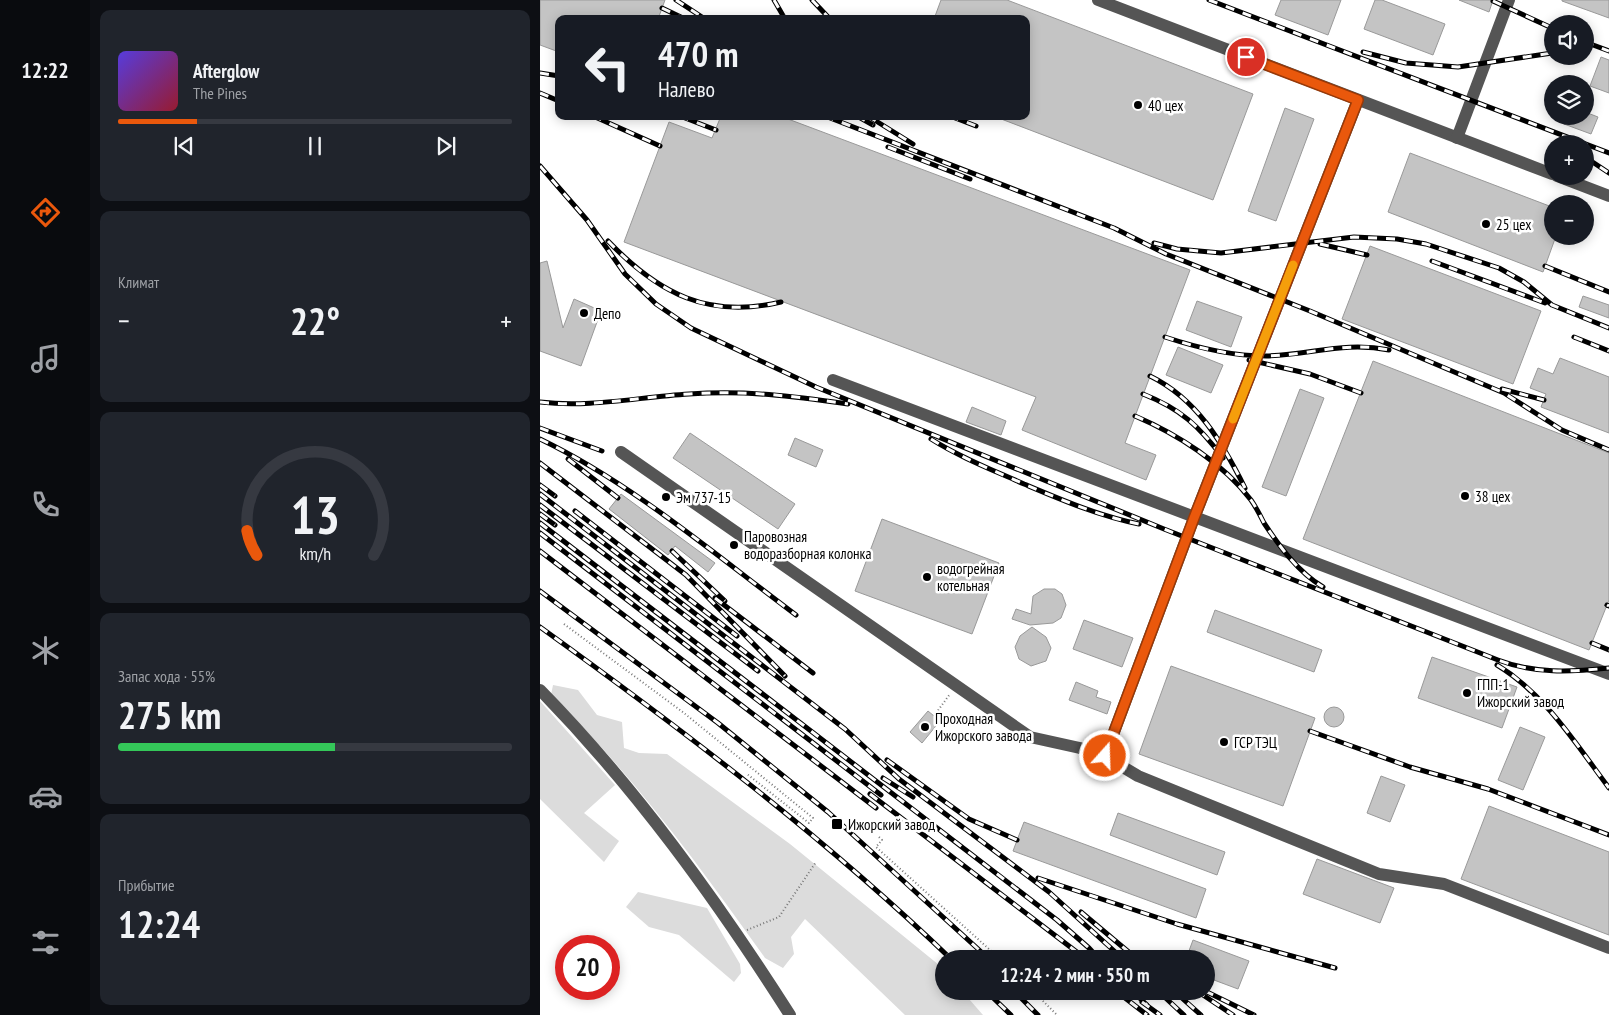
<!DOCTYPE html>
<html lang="ru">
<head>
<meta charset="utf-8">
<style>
  :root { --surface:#171b24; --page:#20242c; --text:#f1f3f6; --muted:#9ea1a6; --line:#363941; --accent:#ea580c }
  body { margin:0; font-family:"PT Sans Narrow",sans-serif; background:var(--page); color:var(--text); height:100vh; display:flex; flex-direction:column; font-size:19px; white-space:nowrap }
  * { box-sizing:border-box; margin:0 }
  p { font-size:16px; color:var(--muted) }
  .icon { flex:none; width:28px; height:28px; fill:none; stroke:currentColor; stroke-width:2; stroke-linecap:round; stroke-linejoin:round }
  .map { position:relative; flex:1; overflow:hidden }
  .details { display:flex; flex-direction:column; gap:10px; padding:10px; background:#0d0f14; width:450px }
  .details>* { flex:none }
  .banner { position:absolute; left:15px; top:15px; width:475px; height:105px; border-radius:10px; box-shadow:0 2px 12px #0003; background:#171b24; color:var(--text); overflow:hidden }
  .controls { position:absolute; left:1004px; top:15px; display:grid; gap:10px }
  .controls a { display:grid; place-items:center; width:50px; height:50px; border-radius:50%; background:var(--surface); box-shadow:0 2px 12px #0003; font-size:25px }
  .speed { position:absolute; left:15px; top:935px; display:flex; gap:10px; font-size:25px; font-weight:700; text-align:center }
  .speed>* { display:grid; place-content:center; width:65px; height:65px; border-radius:50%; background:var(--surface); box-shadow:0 2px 12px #0003; line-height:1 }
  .speed .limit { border:8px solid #d22; background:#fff; color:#111 }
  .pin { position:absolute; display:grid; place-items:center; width:42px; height:42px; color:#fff; margin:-21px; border:2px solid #fff; border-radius:50%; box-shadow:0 1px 5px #0007 }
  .me { position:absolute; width:55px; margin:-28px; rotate:20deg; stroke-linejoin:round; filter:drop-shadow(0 0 4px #0008) }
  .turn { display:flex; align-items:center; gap:18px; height:105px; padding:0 20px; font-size:22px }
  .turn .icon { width:65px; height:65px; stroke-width:2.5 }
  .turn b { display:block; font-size:35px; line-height:42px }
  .big { font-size:38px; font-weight:800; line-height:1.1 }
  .details .widget { flex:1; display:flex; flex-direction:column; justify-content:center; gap:8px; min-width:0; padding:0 18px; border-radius:10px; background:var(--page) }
  .details .dial { align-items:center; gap:0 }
  .dial svg { height:130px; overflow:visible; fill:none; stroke:var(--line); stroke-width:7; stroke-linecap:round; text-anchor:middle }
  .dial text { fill:var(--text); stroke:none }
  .song { display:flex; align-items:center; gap:15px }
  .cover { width:60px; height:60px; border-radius:8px; background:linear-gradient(135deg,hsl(250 70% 55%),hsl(350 70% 35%)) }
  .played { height:5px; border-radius:2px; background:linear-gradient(90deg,var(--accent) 20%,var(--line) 20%) }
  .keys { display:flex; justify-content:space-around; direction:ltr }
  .heat { display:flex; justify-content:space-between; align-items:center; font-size:28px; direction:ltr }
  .charge { height:8px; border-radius:4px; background:linear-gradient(90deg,#34c759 55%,var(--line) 0) }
  .trip { position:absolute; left:395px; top:950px; width:280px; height:50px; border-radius:25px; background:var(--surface); box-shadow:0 2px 12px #0003; font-weight:800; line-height:50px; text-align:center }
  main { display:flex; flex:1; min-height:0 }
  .tab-bar { display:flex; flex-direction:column; width:90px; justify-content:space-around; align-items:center; background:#090b0e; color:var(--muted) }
  .tab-bar .icon { width:35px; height:35px }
  .tab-bar .on { color:var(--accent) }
  .tab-bar b { font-size:22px; color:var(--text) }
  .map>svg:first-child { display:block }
  .green { fill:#dcdcdc }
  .building { fill:#c4c4c4; stroke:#999 }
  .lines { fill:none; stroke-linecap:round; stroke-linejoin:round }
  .path { stroke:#777; stroke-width:2; stroke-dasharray:1 2.5; stroke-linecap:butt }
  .minor { stroke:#555; stroke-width:12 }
  .rail-casing { stroke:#000; stroke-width:5 }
  .rail { stroke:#fff; stroke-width:3; stroke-dasharray:9; stroke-linecap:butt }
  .route-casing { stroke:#983908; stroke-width:12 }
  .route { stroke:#ea580c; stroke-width:9 }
  .slow { stroke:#f59e0b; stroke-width:9 }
  .poi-dot { fill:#000; stroke:#fff; stroke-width:2 }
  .labels { text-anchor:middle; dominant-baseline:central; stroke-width:5; stroke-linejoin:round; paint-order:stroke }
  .poi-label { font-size:15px; fill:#000; stroke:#fff; text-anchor:start }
</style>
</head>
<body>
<main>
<nav class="tab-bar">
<b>12:22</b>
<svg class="icon on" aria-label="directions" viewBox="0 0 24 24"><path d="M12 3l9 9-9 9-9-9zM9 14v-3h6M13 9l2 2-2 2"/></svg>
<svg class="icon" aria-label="music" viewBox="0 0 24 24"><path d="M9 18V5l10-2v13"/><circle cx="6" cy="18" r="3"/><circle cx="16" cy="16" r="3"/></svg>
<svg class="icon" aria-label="phone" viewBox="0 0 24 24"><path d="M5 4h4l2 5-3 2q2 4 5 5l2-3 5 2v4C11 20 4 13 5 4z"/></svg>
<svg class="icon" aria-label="climate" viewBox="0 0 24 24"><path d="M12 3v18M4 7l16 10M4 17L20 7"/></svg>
<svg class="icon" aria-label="car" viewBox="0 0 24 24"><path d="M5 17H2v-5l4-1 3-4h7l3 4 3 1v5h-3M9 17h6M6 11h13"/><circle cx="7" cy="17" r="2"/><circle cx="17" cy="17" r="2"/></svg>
<svg class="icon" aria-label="filters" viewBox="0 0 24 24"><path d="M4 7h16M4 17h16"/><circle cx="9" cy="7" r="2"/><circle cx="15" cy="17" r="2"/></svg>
</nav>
<section class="details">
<div class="widget">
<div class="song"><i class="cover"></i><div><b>Afterglow</b><p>The Pines</p></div></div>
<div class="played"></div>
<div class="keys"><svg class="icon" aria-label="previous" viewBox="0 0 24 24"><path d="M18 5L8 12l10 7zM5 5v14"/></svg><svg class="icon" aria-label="pause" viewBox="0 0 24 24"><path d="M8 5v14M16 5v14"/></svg><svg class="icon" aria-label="next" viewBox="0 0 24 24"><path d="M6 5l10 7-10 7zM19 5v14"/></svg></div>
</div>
<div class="widget"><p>Климат</p>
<div class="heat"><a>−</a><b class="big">22°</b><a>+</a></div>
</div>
<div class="widget dial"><svg viewBox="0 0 100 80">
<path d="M14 69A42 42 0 1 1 86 69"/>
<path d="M14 69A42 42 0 0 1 8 54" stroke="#ea580c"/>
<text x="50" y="56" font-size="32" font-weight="700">13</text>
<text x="50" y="72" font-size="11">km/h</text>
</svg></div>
<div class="widget"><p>Запас хода · 55%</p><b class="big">275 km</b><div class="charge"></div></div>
<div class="widget"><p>Прибытие</p><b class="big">12:24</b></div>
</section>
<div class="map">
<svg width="1069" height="1015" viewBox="0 0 1069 1015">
  <rect width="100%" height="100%" fill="#fff"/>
  <g class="green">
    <path d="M13,685L38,690L57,715L82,722L84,748L99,753L127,754L250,844L399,965L404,970V991H422L443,1015H365L265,919L251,937L254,954L243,968L225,958C159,865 93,775 11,695Z"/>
    <polygon points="0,701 75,785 44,813 79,841 64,862 0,799"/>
    <polygon points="98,892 167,908 200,964 201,973 194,982 139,935 109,927 86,907"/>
  </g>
  <g class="building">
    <polygon points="0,0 125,0 118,19 19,19 19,52 0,45"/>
    <polygon points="401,0 467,0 713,94 673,200 456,117 486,116 486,19 394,19"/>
    <polygon points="741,0 801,0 788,35 735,15"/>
    <polygon points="835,0 842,0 905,24 893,55 824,29"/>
    <polygon points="919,0 953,0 949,12"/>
    <polygon points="1022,0 1069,0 1069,18 1022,1"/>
    <polygon points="1061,57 1069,60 1069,93 1050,86"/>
    <polygon points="745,108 774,119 736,221 708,211"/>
    <polygon points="1045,112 1058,117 1051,134 1024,124 1027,116 1045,116"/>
    <polygon points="181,116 240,116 650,270 585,443 616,455 606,480 482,430 496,397 84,242 129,122 172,138"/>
    <polygon points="870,153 1012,207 1012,236 1016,236 1003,272 848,212"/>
    <polygon points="830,246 1001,311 973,384 802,319"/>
    <polygon points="7,261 23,328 34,299 61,311 41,366 0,351 0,263"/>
    <polygon points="1043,296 1069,305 1069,318 1039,307"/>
    <polygon points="657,301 702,317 691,347 646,330"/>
    <polygon points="638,347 683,365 671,393 626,375"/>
    <polygon points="1020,358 1069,377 1069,433 1001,407 1006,394 990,388 998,368 1013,374"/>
    <polygon points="833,361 1069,453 1069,600 1049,650 763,539"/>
    <polygon points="760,389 784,398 746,496 722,487"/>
    <polygon points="432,407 466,421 461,435 426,422"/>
    <polygon points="150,433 255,504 238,529 133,458"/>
    <polygon points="255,438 283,450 276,467 248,455"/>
    <polygon points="81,494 175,563 168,572 135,546 128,555 69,509"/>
    <polygon points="342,519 459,563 432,634 315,591"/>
    <polygon points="504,589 515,589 522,594 526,605 521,618 513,623 490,625 472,619 476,609 491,614 493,596"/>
    <polygon points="675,610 782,650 774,672 667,632"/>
    <polygon points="544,620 593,638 582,667 533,649"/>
    <polygon points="492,627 506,637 511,648 506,661 491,666 479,659 475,647 480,636"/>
    <polygon points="892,657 977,687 962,728 878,698"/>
    <polygon points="631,666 775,718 743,806 599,754"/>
    <polygon points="536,682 558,691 556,697 571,702 567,714 529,700"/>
    <circle cx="794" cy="717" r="10"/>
    <polygon points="388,711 400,721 382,743 370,732"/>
    <polygon points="980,727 1005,737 983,790 958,780"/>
    <polygon points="841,776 865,785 850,822 827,813"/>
    <polygon points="949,806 1069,852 1069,935 921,879"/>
    <polygon points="578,813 685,852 677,875 570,835"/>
    <polygon points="484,822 666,889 656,918 473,851"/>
    <polygon points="777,859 854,888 840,923 763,894"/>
    <polygon points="653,940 709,961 698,989 666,977 666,959 646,959"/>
  </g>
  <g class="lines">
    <g class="path">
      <polyline points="24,624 144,713 273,818 269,823 207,774"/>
      <polyline points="394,716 410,694"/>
      <polyline points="339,837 342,840 336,847 460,959"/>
      <polyline points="207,930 239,917 276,862"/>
      <polyline points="493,991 517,1015"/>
    </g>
    <g class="minor">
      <polyline points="558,0 1012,174"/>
      <polyline points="917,138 969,0"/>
      <polyline points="1017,176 1069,196"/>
      <polyline points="293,380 1069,674"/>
      <polyline points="81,452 490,737 558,752 598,776 839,874 904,884 1069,948"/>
      <path d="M0,690C96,788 176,899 250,1015"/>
      <polyline points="565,756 654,518 818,100"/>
    </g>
    <g class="rail-casing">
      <g id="rail">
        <polyline points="136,0 165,19"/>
        <polyline points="234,0 245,19"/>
        <polyline points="272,0 290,19"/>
        <polyline points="669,0 1069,153"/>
        <polyline points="953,1 1012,28"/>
        <polyline points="122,8 145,19"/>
        <polyline points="1045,42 1069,51"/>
        <polyline points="823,52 866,63 918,67 1012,53"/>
        <polyline points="0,73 19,76"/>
        <polyline points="0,93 19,101"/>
        <polyline points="53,116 120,146"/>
        <polyline points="140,116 176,130"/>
        <polyline points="285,116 574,228 626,254 770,311 945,385 964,393 1022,430 1069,450"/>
        <polyline points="317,116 333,125"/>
        <polyline points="328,116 373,144"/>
        <polyline points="410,116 436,126"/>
        <polyline points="348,147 430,179"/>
        <polyline points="1045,157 1069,173"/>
        <path d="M0,166L47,220L85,274L116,304L151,328L276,387L624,529L958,660C995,674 1030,672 1069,668"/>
        <path d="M68,241C119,294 168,319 241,302"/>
        <polyline points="614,243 637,249 681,253 814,237 857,239 886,244 959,268 984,282 1012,305 1069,328"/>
        <polyline points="780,244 827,255"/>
        <polyline points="892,261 1005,303"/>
        <polyline points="1005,266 1069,292"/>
        <path d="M625,337C658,348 691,356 726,356C771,355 804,341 849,350"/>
        <polyline points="1034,337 1069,351"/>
        <polyline points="709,360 770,374 821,393"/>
        <path d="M610,376C657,399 682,442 705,488"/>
        <polyline points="962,389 1004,400"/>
        <path d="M603,394C641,409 659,426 683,458"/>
        <path d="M0,402C50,408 98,397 149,394C205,390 253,396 308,404"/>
        <path d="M595,416C637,434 683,463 711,500C716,507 720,515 724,523C740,547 758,572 783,587"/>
        <polyline points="0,428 62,451"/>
        <path d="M0,439C93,484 173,553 256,615"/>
        <path d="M391,439C421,458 453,470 484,484C522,500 559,516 599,524"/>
        <polyline points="28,459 78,498"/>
        <polyline points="0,463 146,575 245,676"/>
        <polyline points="0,485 15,496"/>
        <polyline points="0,494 305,729 359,779 509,892 583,959"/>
        <polyline points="0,505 218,671"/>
        <polyline points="35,511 197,636"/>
        <polyline points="0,514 15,525"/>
        <polyline points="0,523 517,920 549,948 559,959"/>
        <polyline points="0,533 341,795"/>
        <polyline points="0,551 336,808"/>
        <polyline points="132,551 185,601"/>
        <polyline points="0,591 178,723 288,812 449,959"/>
        <polyline points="175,598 273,673"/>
        <polyline points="1067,605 1069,606"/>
        <path d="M0,627C143,730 284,837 411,959"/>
        <polyline points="1052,643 1069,650"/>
        <path d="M957,665C1005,694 1036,744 1069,788"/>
        <polyline points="770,731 870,767 948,789 1069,835"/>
        <polyline points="347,760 429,819 477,840"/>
        <polyline points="343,778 373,797"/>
        <polyline points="330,794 546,959"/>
        <polyline points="498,878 637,924 795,968"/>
        <polyline points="541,912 597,959"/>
        <polyline points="446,991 471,1015"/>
        <polyline points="474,991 498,1015"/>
        <polyline points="576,991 607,1015"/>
        <polyline points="592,991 607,1005"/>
        <polyline points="618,991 644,1015"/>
        <polyline points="634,991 661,1015"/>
        <polyline points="657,991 693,1015"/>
        <polyline points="665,991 714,1015"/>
        <polyline points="602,1002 620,1015"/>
      </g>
    </g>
    <use href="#rail" class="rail"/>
  </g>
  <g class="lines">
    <g class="route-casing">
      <polyline id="route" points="565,756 654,518 818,100 706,57"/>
    </g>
    <use href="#route" class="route"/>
    <polyline class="slow" points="693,419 753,265"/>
  </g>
  <g class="poi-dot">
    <circle cx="598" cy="105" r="5"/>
    <circle cx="946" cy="224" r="5"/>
    <circle cx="44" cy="313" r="5"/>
    <circle cx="925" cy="496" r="5"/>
    <circle cx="126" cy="497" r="5"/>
    <circle cx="194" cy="545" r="5"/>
    <circle cx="387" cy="577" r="5"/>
    <circle cx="927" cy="693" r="5"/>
    <circle cx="385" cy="727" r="5"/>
    <circle cx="684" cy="742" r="5"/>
    <rect x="291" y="818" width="12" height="12" rx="2.5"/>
  </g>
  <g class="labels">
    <g class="poi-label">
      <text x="608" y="105">40 цех</text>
      <text x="956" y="224">25 цех</text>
      <text x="54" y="313">Депо</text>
      <text x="935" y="496">38 цех</text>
      <text x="136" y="497">Эм 737-15</text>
      <text x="204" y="536">Паровозная<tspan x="204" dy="17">водоразборная колонка</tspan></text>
      <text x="397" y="568">водогрейная<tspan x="397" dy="17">котельная</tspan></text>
      <text x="937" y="684">ГПП-1<tspan x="937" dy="17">Ижорский завод</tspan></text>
      <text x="395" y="718">Проходная<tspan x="395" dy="17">Ижорского завода</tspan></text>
      <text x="694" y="742">ГСР ТЭЦ</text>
      <text x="308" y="824">Ижорский завод</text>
    </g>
  </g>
</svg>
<div class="controls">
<a><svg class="icon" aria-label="sound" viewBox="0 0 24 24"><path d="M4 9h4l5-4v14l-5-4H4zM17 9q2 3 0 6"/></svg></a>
<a><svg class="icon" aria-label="layers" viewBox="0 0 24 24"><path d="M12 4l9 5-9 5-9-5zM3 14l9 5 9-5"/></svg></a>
<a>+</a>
<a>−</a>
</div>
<div class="speed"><div class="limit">20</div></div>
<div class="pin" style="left:706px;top:57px;background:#d93025"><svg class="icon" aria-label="arrive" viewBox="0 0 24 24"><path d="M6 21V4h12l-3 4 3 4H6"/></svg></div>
<svg class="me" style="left:565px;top:756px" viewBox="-20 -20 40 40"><circle r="17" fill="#ea580c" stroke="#fff" stroke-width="3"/><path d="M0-11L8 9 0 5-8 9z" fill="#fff"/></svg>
<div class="trip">12:24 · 2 мин · 550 m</div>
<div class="banner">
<div class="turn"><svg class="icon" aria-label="left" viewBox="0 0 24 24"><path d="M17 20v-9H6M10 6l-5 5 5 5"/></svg><div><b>470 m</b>Налево</div></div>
</div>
</div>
</main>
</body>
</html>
